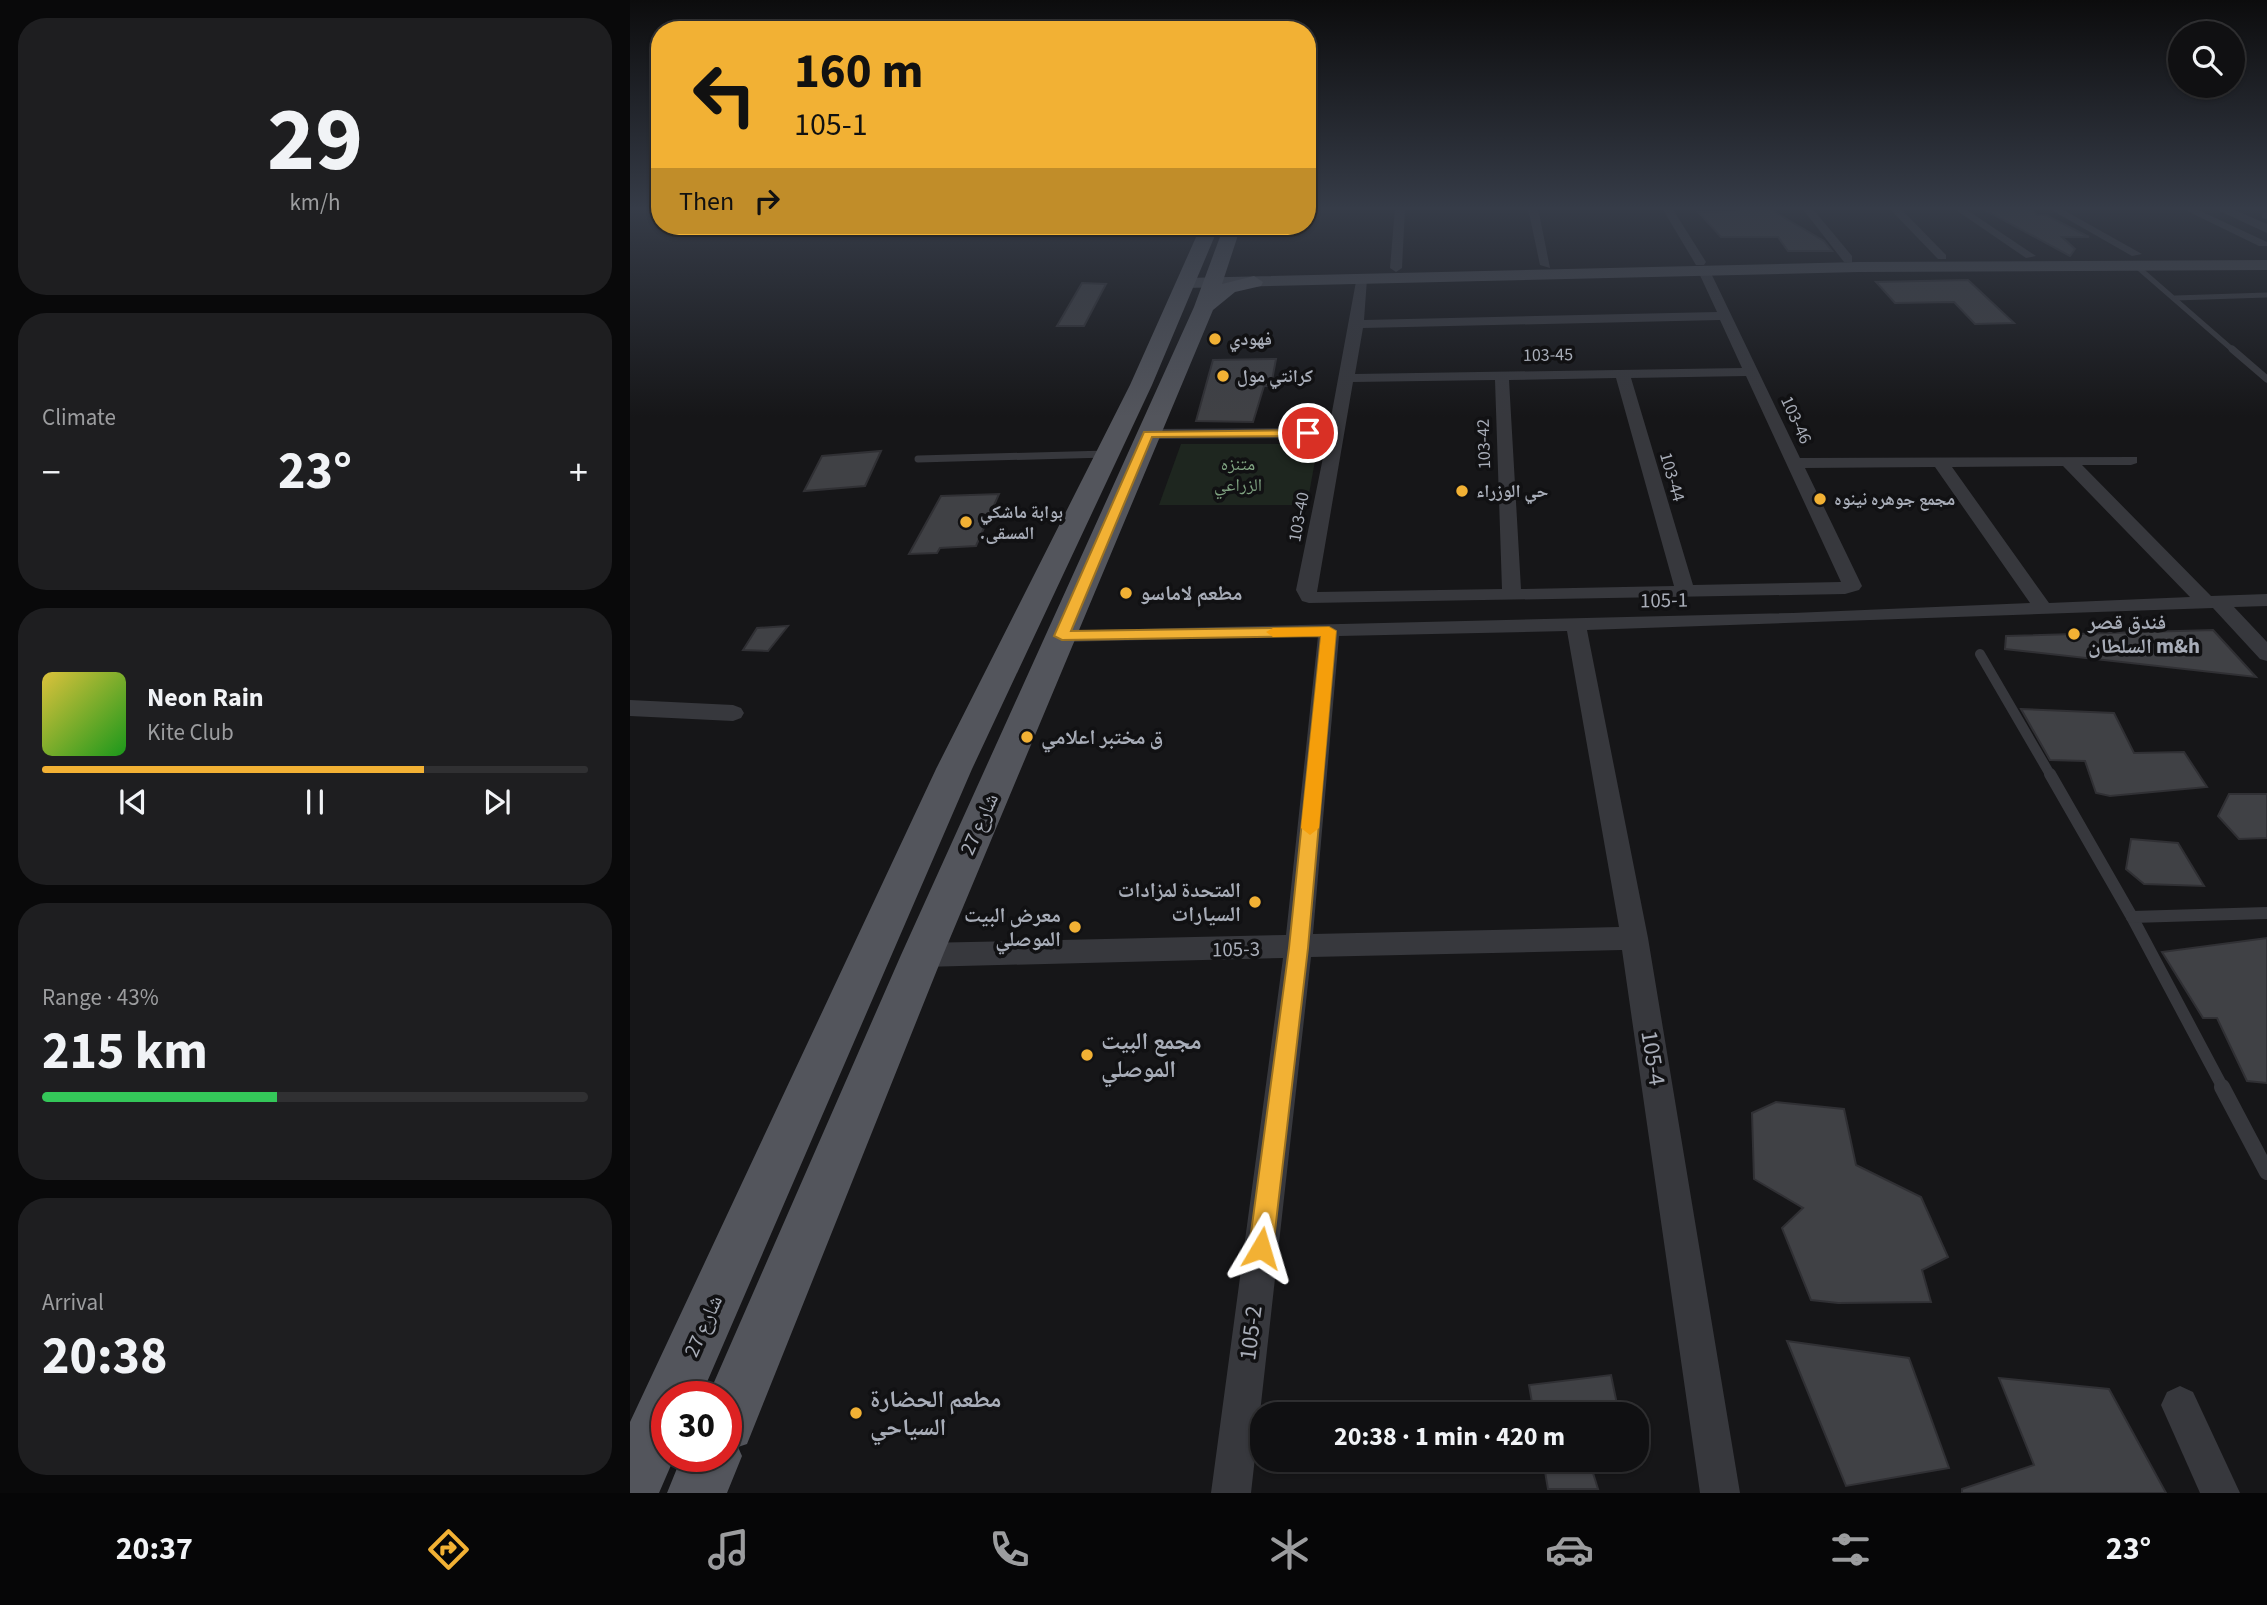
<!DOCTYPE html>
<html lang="en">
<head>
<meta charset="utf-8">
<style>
  :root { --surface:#101012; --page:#1e1e20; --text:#f1f3f6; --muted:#9c9d9f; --line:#303032; --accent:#f2b134 }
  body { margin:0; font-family:"Source Sans 3","Noto Naskh Arabic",sans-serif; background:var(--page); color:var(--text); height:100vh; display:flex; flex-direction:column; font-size:26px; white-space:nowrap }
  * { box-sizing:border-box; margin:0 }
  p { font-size:23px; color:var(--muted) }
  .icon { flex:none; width:38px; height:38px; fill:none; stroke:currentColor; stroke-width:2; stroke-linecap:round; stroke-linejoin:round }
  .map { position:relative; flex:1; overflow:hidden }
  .drawer { display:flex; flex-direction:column; gap:18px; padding:18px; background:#09090a; width:630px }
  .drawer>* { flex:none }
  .guide { position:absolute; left:21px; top:21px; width:665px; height:214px; border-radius:28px; box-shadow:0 2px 5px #0004,0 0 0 2px var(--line); background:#f2b134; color:#111; overflow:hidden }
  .controls { position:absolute; left:1538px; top:21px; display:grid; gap:14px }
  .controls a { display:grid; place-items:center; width:77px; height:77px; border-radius:50%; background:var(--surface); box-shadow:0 2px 5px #0004,0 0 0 2px var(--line); font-size:35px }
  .speed { position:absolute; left:21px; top:1381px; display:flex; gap:14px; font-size:35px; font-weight:700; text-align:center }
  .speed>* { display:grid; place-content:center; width:91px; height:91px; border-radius:50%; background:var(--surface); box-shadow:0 2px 5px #0004,0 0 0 2px var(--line); line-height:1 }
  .speed .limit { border:10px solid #d22; background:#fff; color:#111 }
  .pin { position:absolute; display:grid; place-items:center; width:60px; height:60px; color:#fff; margin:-30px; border:4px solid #fff; border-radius:50%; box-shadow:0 2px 7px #0007 }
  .me { position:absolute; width:77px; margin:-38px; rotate:7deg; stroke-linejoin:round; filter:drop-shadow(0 0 5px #0008) }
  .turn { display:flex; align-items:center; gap:24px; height:147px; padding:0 28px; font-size:32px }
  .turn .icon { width:91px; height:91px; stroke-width:2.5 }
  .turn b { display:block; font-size:49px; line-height:60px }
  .then { display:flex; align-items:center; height:66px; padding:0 28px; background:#0003; gap:14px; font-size:26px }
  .big { font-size:52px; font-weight:700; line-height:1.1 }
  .drawer .widget { flex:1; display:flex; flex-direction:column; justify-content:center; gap:10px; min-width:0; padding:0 24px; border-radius:28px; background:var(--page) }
  .drawer .dial { align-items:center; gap:0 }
  .dial b { font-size:91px; line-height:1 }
  .song { display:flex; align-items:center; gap:21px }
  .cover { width:84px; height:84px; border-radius:10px; background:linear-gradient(135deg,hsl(50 70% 55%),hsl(120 70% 35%)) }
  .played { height:7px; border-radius:4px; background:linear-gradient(90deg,var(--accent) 70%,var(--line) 70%) }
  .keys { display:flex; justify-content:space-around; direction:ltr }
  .heat { display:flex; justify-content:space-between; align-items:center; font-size:38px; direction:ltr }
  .charge { height:10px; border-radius:5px; background:linear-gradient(90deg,#34c759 43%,var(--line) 0) }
  .trip { position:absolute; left:620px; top:1402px; width:399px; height:70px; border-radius:28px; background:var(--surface); box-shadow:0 2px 5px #0004,0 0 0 2px var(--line); font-weight:700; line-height:70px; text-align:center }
  .tabs { display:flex; height:112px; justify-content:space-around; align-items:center; background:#060607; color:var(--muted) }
  .tabs .icon { width:49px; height:49px }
  .tabs .current { color:var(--accent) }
  .tabs b { font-size:32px; color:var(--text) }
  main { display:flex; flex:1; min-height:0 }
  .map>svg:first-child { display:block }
  .green { fill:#1e261f }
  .building { fill:#404145; stroke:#303034; stroke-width:2 }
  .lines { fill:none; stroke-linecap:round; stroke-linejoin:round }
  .service-far4 { stroke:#37383d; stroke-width:5 }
  .service-far3 { stroke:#37383d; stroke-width:7 }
  .service-far2 { stroke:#37383d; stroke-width:10 }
  .service-far1 { stroke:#37383d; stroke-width:12 }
  .service { stroke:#37383d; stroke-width:16 }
  .minor { fill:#37383d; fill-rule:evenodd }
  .tertiary { fill:#37383d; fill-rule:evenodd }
  .secondary { fill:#45474d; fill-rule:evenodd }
  .primary { fill:#53555c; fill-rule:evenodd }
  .route { fill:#f2b134; stroke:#9d7322; stroke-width:2 }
  .slow { fill:#f59e0b }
  .poi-dot { fill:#f2b134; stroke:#111113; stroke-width:2.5 }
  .labels { text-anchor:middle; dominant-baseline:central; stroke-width:7; stroke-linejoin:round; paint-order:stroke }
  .far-poi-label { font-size:18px; font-weight:bold; fill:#a8adb8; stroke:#111113; text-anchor:start }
  .far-street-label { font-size:18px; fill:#a8adb8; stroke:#111113 }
  .far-park-label { font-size:18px; fill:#7fa381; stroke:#111113 }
  .poi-label { font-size:21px; font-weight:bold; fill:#a8adb8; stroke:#111113; text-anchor:start }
  .street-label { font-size:21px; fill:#a8adb8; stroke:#111113 }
  .near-poi-label { font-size:24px; font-weight:bold; fill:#a8adb8; stroke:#111113; text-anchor:start }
  .near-street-label { font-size:24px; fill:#a8adb8; stroke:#111113 }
</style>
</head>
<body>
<main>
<section class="drawer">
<div class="widget dial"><b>29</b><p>km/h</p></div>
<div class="widget"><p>Climate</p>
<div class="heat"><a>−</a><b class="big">23°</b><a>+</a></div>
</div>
<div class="widget">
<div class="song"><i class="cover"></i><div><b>Neon Rain</b><p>Kite Club</p></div></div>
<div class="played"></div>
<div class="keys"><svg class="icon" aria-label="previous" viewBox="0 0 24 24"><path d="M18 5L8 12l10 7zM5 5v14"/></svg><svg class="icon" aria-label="pause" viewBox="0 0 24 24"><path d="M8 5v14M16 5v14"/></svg><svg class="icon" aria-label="next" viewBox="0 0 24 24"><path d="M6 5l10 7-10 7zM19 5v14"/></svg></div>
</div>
<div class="widget"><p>Range · 43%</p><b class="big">215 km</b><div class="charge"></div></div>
<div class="widget"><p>Arrival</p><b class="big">20:38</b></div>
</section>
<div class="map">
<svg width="1637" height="1493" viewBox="0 0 1637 1493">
  <rect width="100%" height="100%" fill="#161618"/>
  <polygon class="green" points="551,444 688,444 677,505 529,505"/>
  <g class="building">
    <polygon points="1113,208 1138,208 1194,241 1202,251 1158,251 1148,237 1091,237 1068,212 1107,211"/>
    <polygon points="1399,208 1407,215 1416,215 1459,237 1432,237 1445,249 1440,256 1355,210"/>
    <polygon points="1338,280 1384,323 1345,324 1324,302 1265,303 1246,282"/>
    <polygon points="452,283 476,284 454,326 427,326"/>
    <polygon points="646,359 641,386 634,386 623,422 566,421 583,360"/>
    <polygon points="251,451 235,486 174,491 192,456"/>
    <polygon points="369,494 346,546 310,548 307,553 279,554 311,496"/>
    <polygon points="158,626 138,651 113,650 127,628"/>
    <polygon points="1583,630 1626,677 1375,649 1376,636"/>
    <polygon points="1391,709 1484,713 1504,753 1554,752 1577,787 1480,796 1466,793 1455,761 1420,760"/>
    <polygon points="1599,794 1637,794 1637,838 1609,839 1588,816"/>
    <polygon points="1501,839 1548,843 1574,886 1514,884 1496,869"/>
    <polygon points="1637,938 1637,1083 1617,1081 1587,1018 1573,1018 1532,952"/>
    <polygon points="1146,1102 1214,1109 1226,1165 1291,1197 1318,1257 1292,1270 1301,1302 1208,1303 1181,1300 1152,1228 1173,1208 1124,1179 1122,1113"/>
    <polygon points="1157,1341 1279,1358 1319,1468 1216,1486"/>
    <polygon points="981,1375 989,1414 904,1414 899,1385"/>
    <polygon points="1369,1378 1479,1389 1536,1493 1332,1493 1332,1489 1404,1465"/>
    <polygon points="913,1460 959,1460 968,1489 918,1489"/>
  </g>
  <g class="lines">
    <g class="service-far4">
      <polyline points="1504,264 1604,351"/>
      <polyline points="1545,298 1637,295"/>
    </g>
    <g class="service-far3">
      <polyline points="1602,349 1637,379"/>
      <polyline points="288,459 477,454"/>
    </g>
    <polyline class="service-far2" points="1350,654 1421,776"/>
    <g class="service-far1">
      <polyline points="1420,774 1502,917 1593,1088"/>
      <polyline points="1502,917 1637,913"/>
    </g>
    <polyline class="service" points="1592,1087 1637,1172"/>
    <g class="minor">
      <polygon points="765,208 775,208 772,268 766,272 760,268"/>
      <polygon points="898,208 908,208 920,268 910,265"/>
      <polygon points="1032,208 1042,208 1076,262 1074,265 1066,265"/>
      <polygon points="1172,208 1182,208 1222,256 1222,262 1214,262"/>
      <polygon points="1259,208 1270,208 1316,255 1316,259 1308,259"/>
      <polygon points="1323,208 1334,208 1406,256 1396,258"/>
      <polygon points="1418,208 1430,208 1512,254 1502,256"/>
      <polygon points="1551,208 1564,208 1637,242 1637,246 1629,246"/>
      <polygon points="1637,212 1637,219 1632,218 1632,214"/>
      <path d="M1070,268L1080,271L1170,458L1507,457V463L1501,465H1452L1581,596L1637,594V606L1604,607L1637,642V661L1630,659L1583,608L957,630L1018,938L1110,1493H1070L992,950L681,957L621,1493H581L653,958L292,967L282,963L278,955L282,947L292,943L656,935L688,636L432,642L425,641L422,636L425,631L1163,613L1400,603L1305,467L1175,468L1232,586L1229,590L1215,594L679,603L672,601L666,590L697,438L518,439L510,434L518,429L699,428L727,276L737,279L734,320L1087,312L1068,271ZM1090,320L1112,368L725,374L733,328ZM1116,376L1211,582L1063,585L1001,378ZM986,378L1044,586L891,589L879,380ZM865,380L872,589L687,592L723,382ZM1433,466L1560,597L1419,603L1322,467ZM937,631L989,927L683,934L709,636Z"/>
      <polygon points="0,700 103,705 111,708 114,713 111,718 103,721 0,716"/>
      <polygon points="1550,1386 1563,1392 1610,1493 1570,1493 1531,1405 1537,1392"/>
    </g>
    <polygon class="tertiary" points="1583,208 1600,208 1637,224 1637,233"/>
    <polygon class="secondary" points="1637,260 1637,270 1229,272 555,288 546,283 555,278 1229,262"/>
    <g class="primary">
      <polygon points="571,226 589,226 522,385 342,769 71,1396 37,1396 37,1456 45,1456 29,1493 0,1493 0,1422 306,769 500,385"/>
      <polygon points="594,226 611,226 592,284 624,276 633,282 631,286 605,292 583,310 313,955 117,1444 108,1447 112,1456 97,1493 37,1493 52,1456 96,1456 96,1396 78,1396 271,955 564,307"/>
    </g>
  </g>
  <linearGradient id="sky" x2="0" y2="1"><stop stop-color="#0c0c0d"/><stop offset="0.5" stop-color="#363c48"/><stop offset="1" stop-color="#363c48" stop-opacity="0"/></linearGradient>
  <rect width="1637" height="417" fill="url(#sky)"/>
  <polygon class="route" points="678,430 683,433 681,436 522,437 441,631 699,627 706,631 678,948 643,1248 640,1256 631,1260 623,1256 619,1248 659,948 691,636 432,640 424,636 514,432"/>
  <polygon class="slow" points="699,627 706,631 689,828 680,835 671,828 691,636 643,637 636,632 643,628"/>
  <g class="poi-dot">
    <circle cx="585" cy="339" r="7"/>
    <circle cx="593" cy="376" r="7"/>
    <circle cx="832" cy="491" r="7"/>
    <circle cx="1190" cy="499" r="7"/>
    <circle cx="336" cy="522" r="7"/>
    <circle cx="496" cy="593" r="7"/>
    <circle cx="1444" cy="634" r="7"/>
    <circle cx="397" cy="737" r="7"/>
    <circle cx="625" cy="902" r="7"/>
    <circle cx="445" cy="927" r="7"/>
    <circle cx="457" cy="1055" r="7"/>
    <circle cx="226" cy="1413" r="7"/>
  </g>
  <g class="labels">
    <g class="far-poi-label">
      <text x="599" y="339">فهودي</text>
      <text x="607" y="376">كرانتي مول</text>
      <text x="846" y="491">حي الوزراء</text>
      <text x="1204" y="499">مجمع جوهره نينوه</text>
      <text x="350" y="512">بوابة ماشكي<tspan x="350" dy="21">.المسقى</tspan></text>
    </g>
    <g class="far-street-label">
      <text transform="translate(918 355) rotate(-1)">103-45</text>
      <text transform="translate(1166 420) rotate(65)">103-46</text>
      <text transform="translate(854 444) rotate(-92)">103-42</text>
      <text transform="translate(1042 477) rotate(74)">103-44</text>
      <text transform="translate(669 517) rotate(-80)">103-40</text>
    </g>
    <g class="far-park-label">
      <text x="608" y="464">متنزه<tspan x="608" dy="21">الزراعي</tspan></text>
    </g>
    <g class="poi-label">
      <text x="510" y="593">مطعم لاماسو</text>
      <text x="1458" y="622">فندق قصر<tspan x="1458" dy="24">السلطان m&amp;h</tspan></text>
      <text x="411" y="737">ق مختبر اعلامي</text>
      <text x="611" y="890" text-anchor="end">المتحدة لمزادات<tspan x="611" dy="24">السيارات</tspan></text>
      <text x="431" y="915" text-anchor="end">معرض البيت<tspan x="431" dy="24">الموصلي</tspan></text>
    </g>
    <g class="street-label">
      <text transform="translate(1034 600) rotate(-1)">105-1</text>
      <text transform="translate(349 824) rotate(-66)">شارع 27</text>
      <text transform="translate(606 949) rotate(-1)">105-3</text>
      <text transform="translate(73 1326) rotate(-66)">شارع 27</text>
    </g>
    <g class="near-poi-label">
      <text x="471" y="1041">مجمع البيت<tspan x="471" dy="28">الموصلي</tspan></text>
      <text x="240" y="1399">مطعم الحضارة<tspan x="240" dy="28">السياحي</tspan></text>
    </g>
    <g class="near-street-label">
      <text transform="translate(1023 1058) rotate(81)">105-4</text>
      <text transform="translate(621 1333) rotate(-83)">105-2</text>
    </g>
  </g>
</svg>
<div class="controls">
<a><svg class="icon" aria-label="search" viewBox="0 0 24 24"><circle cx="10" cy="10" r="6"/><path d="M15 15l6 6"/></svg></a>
</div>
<div class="speed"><div class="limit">30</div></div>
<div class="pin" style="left:678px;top:433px;background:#d93025"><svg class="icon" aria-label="arrive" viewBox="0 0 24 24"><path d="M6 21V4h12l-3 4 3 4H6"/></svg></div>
<svg class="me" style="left:631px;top:1248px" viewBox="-20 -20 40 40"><path d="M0-17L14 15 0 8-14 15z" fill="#f2b134" stroke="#fff" stroke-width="4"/></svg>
<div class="trip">20:38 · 1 min · 420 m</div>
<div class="guide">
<div class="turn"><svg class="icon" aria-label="left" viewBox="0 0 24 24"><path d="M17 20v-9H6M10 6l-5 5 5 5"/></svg><div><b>160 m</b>105-1</div></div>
<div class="then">Then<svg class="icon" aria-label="right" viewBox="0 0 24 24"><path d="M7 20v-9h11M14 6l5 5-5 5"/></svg></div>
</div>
</div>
</main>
<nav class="tabs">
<b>20:37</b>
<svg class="icon current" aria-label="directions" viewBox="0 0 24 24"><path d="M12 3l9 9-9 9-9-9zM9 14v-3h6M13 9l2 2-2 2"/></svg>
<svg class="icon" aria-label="music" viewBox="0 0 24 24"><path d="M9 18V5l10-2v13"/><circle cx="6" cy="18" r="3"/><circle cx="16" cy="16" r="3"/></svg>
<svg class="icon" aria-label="phone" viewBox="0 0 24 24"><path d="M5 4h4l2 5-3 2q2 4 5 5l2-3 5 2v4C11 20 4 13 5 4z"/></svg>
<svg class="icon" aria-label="climate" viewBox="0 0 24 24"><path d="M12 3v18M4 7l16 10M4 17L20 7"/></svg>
<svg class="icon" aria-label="car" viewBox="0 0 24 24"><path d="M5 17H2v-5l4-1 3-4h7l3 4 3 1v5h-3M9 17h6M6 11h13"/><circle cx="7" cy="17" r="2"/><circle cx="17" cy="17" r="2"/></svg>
<svg class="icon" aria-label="filters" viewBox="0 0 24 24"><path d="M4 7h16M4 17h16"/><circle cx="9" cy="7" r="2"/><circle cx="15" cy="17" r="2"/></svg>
<b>23°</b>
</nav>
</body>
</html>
